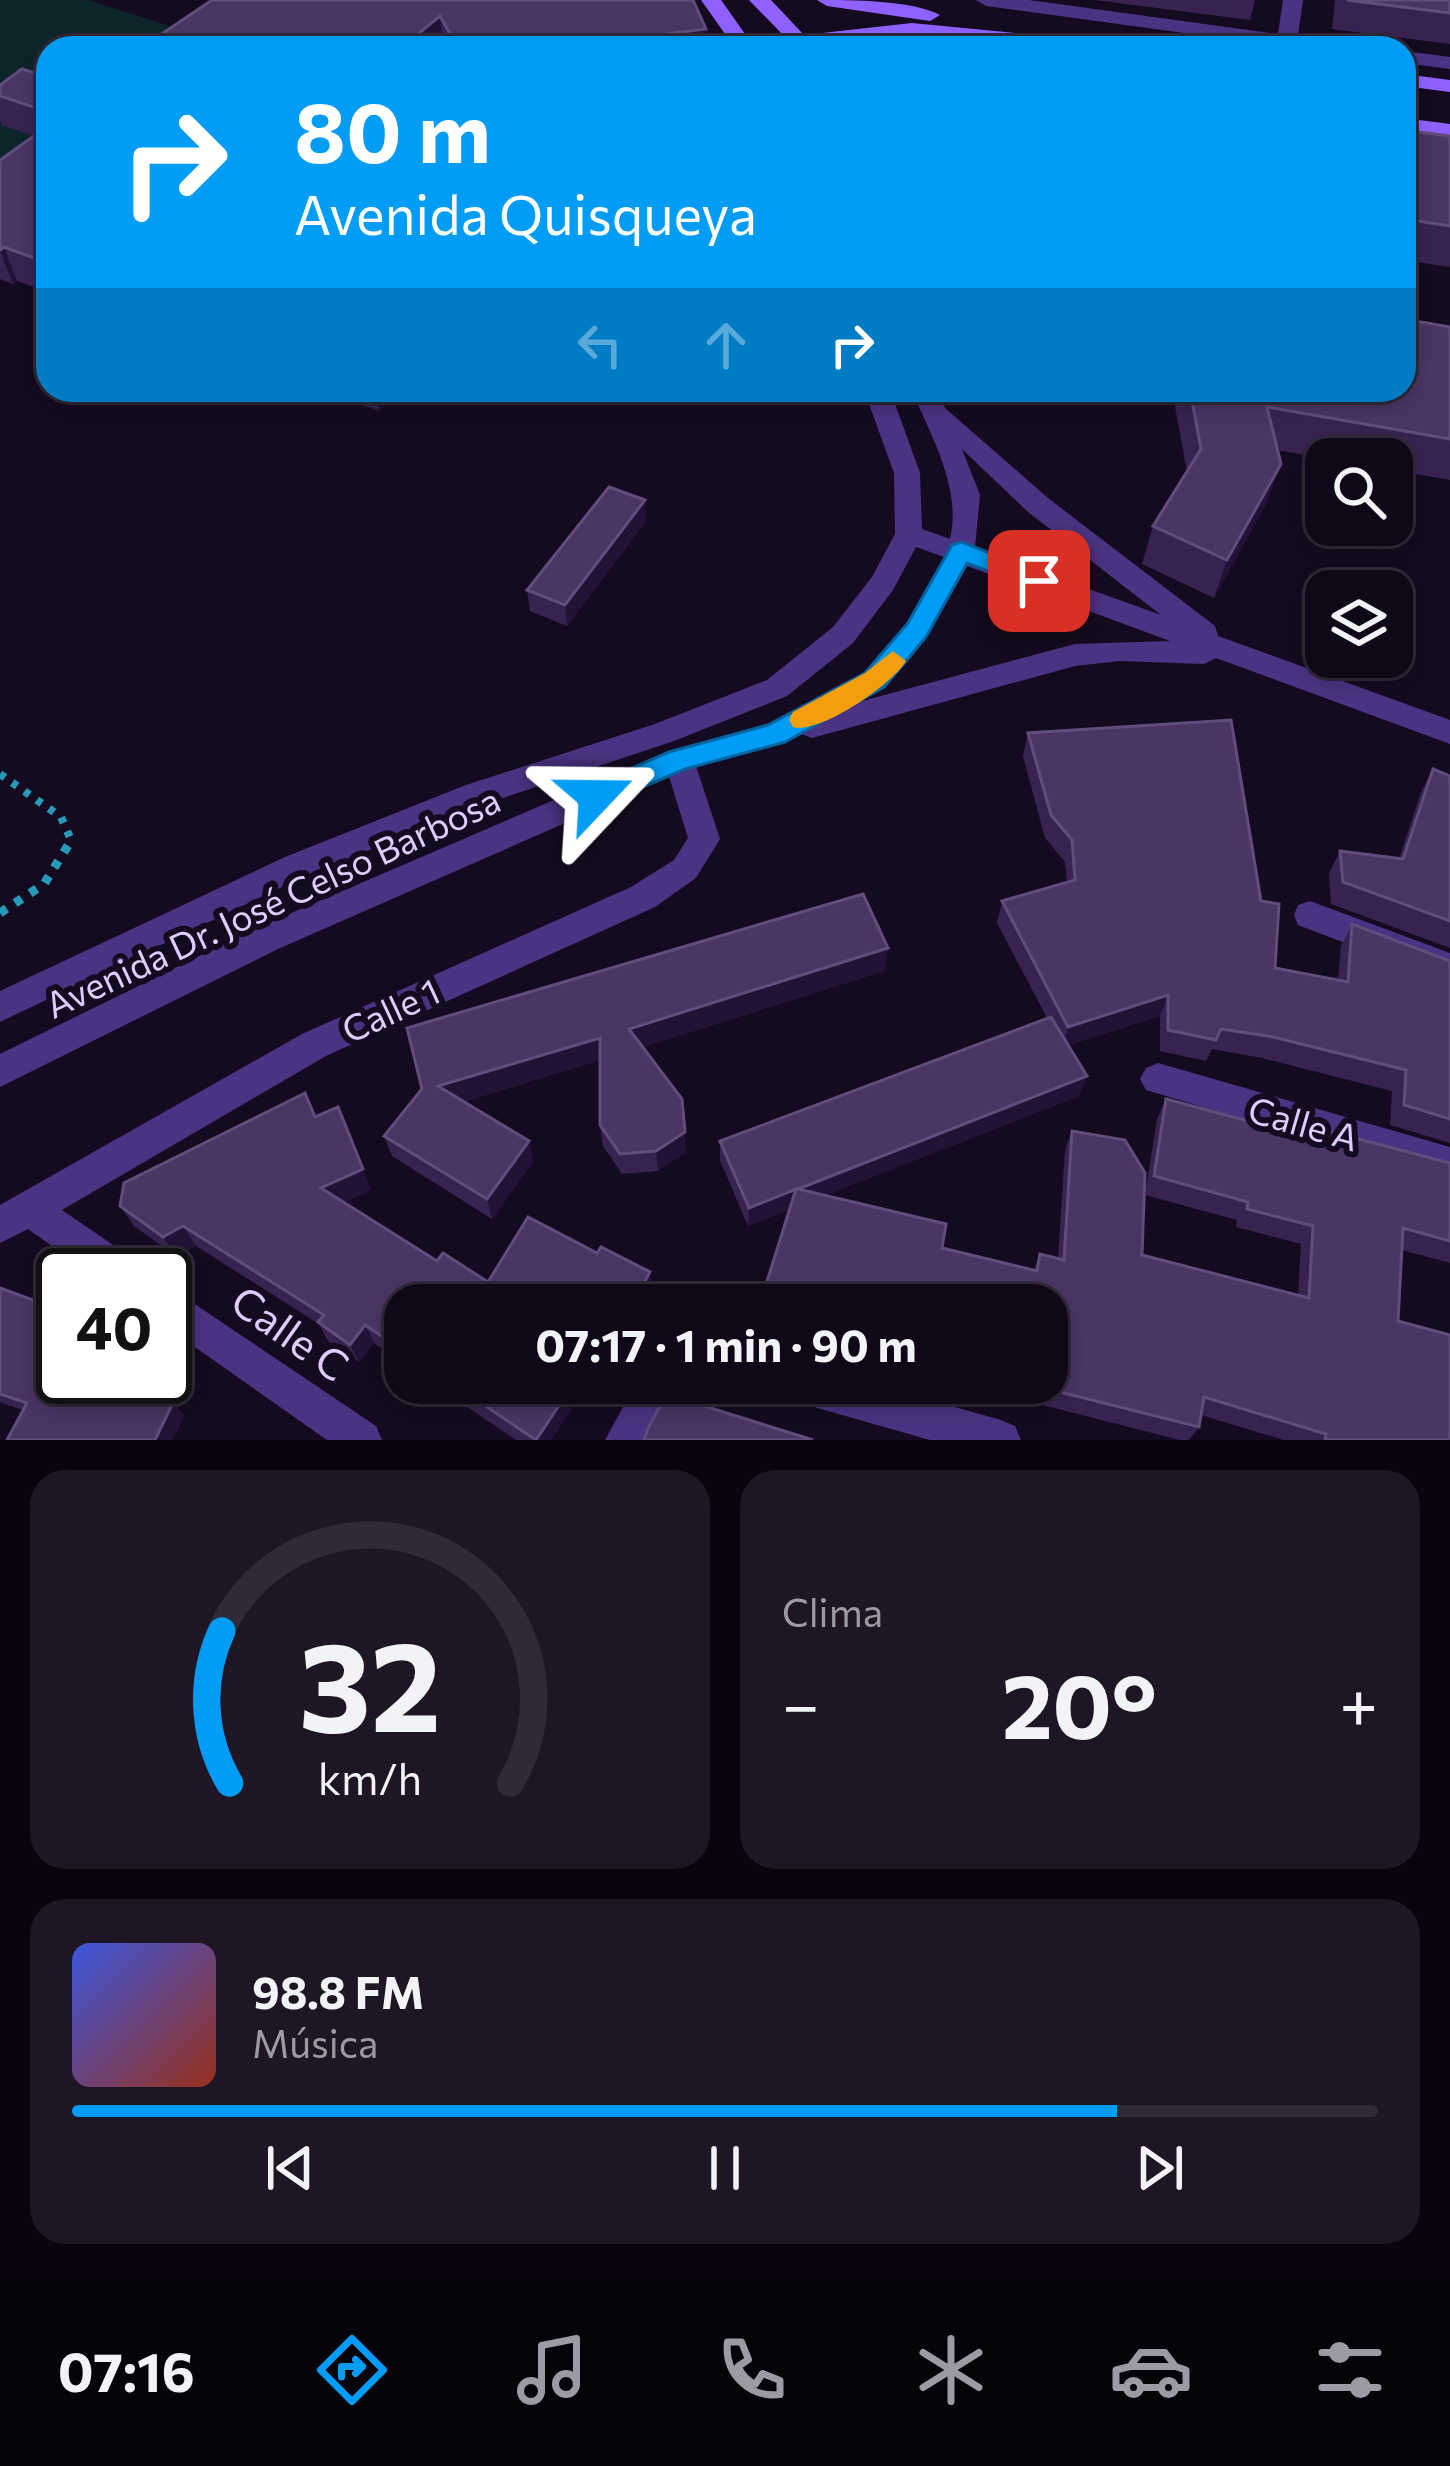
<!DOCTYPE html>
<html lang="es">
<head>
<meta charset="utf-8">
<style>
  :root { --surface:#100818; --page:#1e1625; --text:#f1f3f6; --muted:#9c9aa2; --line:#302937; --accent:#009cf6 }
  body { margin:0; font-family:Commissioner,sans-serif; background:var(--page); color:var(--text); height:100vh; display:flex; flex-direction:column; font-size:45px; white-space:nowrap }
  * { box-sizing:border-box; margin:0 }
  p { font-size:39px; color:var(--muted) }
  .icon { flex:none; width:66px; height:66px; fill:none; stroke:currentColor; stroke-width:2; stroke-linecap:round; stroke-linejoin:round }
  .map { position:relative; height:1440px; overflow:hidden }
  .side { display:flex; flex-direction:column; gap:30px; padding:30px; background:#09040d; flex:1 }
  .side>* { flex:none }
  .top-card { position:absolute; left:36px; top:36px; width:1380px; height:366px; border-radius:36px; box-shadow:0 6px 18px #0003,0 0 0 3px var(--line); background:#009cf6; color:#fff; overflow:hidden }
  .fabs { position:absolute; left:1305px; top:438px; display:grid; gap:24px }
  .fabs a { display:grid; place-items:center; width:108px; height:108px; border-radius:24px; background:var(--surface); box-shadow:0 6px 18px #0003,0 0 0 3px var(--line); font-size:60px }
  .speed { position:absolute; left:36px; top:1248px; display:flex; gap:24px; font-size:60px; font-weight:700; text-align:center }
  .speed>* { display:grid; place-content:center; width:156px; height:156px; border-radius:50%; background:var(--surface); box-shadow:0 6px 18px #0003,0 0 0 3px var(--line); line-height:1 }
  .speed .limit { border:6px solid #111; border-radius:18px; background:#fff; color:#111 }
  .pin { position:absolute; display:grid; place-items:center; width:102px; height:102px; color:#fff; margin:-51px; border-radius:24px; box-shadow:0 6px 18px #0006 }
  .me { position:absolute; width:132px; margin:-66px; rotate:67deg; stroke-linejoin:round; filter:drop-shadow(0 0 9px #0008) }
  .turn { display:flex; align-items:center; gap:42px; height:252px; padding:0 60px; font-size:54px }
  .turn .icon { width:156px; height:156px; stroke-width:2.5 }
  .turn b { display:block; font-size:84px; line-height:102px }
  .lanes { display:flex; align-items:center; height:114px; padding:0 60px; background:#0003; justify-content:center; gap:60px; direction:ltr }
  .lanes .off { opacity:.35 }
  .big { font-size:90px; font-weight:700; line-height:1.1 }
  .side .widget { flex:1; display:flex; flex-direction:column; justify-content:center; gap:18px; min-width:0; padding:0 42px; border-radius:36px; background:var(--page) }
  .side .dial { align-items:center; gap:0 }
  .dial svg { height:312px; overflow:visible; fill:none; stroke:var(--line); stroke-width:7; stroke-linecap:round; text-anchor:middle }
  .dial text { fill:var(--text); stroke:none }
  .song { display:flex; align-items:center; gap:36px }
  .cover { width:144px; height:144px; border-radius:18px; background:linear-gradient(135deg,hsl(230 70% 55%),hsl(10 70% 35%)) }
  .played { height:12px; border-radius:6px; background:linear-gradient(90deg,var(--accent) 80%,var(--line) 80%) }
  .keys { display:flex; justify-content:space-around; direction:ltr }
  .heat { display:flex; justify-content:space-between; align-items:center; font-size:66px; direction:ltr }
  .side .tiles { flex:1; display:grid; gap:30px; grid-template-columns:1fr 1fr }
  .widget:last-child { grid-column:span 2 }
  .trip { position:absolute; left:384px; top:1284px; width:684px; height:120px; border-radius:36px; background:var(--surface); box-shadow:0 6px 18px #0003,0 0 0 3px var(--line); font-weight:700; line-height:120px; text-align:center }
  .dock { display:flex; height:192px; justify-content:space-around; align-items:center; background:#06030a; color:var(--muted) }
  .dock .icon { width:84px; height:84px }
  .dock .on { color:var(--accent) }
  .dock b { font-size:54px; color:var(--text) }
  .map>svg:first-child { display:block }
  .green { fill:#0e242b }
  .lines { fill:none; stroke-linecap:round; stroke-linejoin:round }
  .path-far1 { stroke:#269ab8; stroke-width:8; stroke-dasharray:6 9; stroke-linecap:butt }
  .path { stroke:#269ab8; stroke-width:9; stroke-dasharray:8 10; stroke-linecap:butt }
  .minor { fill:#4b3383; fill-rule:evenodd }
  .tertiary { fill:#4b3383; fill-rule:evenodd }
  .secondary { fill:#8f62ff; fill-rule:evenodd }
  .wall { fill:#382350 }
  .shaded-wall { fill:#221235 }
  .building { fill:#4a3563; stroke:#614c7b; stroke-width:3 }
  .route { fill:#009cf6; stroke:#0065a0; stroke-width:3 }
  .slow { fill:#f59e0b }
  .labels { text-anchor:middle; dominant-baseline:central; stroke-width:12; stroke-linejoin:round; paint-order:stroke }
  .street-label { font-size:36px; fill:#dfcbff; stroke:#150b20 }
  .near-street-label { font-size:42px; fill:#dfcbff; stroke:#150b20 }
</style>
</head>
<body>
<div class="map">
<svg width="1450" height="1440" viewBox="0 0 1450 1440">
  <rect width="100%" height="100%" fill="#150b20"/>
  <polygon class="green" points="0,0 88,0 208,38 196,48 48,48 48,167 0,202"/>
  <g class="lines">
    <polyline class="path-far1" points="0,774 61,817 72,842"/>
    <polyline class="path" points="0,913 44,884 72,839"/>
    <g class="minor">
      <polygon points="976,0 1029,0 1278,34 1283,0 1303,0 1298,36 1340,42 1350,48 1287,47 986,6"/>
      <polygon points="1404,51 1450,57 1450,69 1404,63"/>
      <polygon points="679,748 690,751 694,760 720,839 696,878 655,907 326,1056 62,1210 138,1262 144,1275 93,1275 28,1229 0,1243 0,1205 302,1034 631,887 674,860 688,838 664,760 668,751"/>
      <polygon points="1310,901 1450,953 1450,983 1298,925 1294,915 1298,905"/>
      <polygon points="1158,1063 1450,1147 1450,1181 1146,1090 1140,1079 1146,1068"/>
      <polygon points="165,1284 376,1426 382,1440 327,1440 165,1326"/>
      <polygon points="636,1383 678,1383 647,1440 605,1440"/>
      <polygon points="780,1383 870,1383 1001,1420 1015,1426 1021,1440 930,1440 800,1403 786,1397"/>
    </g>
    <g class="tertiary">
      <polygon points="800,38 807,40 809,48 789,48"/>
      <path d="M864,390H890L920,473L922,529L950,539C962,488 931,437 912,390H938L945,408L1048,498L1215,626L1218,636L1450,720V744L1216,658L1204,664L1120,661L1075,666L812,738L801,734L686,770L278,949L0,1087V1054L254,929L668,751L768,724L865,672L907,622L944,557L916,547L893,590L853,643L787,696L674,741L488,803L307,875L0,1022V991L285,857L466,785L652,725L767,680L833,627L872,577L895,534L894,473ZM962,449L1028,512L1161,615L975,548L980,495ZM967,566L1170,641L1075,644L862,701C913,672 939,616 967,566Z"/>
    </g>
    <g class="secondary">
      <path d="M701,0H721L750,41L785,37L749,0H771L804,35L912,23L1056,37L1151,40L1161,46C1088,64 986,34 911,35C852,36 796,48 735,48Z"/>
      <path d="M817,0C853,0 910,0 940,15L930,21L827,6Z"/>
      <polygon points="1404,74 1450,80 1450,92 1404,86"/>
      <polygon points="1404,118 1450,124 1450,136 1404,130"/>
    </g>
  </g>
  <g class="wall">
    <polygon points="212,0 706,29 707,48 141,48"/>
    <polygon points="1095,0 1255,0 1250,20"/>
    <polygon points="1335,0 1450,0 1450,44 1332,29"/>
    <polygon points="48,77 48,292 17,281 13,284 0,279 0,160 34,136 2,125 0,120 0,85"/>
    <polygon points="1404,130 1450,136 1450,267 1404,260"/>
    <polygon points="1450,327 1450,480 1392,470 1392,459 1329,459 1277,450 1267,502 1214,598 1142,564 1153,526 1187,472 1172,390 1404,390"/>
    <polygon points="320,390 399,390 379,411"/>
    <polygon points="646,521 567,626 530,611 527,590"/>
    <polygon points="1028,733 1261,901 1275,968 1338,980 1341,946 1352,924 1450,961 1450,1143 1390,1125 1392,1091 1262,1058 1212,1049 1206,1061 1160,1051 1160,1016 1068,1045 1079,1096 826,1195 942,1248 1034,1270 1040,1254 1058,1259 1065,1150 1072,1131 1142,1255 1298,1295 1301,1244 1236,1227 1237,1220 1145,1195 1157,1119 1166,1099 1280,1129 1282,1125 1310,1132 1313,1127 1450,1163 1450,1263 1402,1250 1398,1321 1450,1440 1284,1440 1201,1415 1199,1427 1189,1440 1180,1440 1015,1398 1017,1389 994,1383 1047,1383 1047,1305 763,1305 764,1291 790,1210 748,1226 720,1160 720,1141 1047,1018 997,923 1002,901 1067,882 1065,862 1045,838 1023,756"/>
    <polygon points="1433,769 1450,776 1450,948 1331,904 1329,873 1340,851 1399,859 1421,792"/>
    <polygon points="888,948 884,971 643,1047 686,1152 658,1171 622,1174 603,1146 600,1125 600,1060 463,1102 529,1141 533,1162 492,1219 392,1156 384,1136 422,1089"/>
    <polygon points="315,1117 371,1190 344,1202 437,1261 488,1282 652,1291 405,1305 405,1364 374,1343 359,1362 328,1341 319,1324 196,1246 176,1256 134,1226 120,1206"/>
    <polygon points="0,1288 44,1304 57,1319 55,1322 118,1385 173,1403 184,1416 172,1440 7,1440 23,1410 0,1402"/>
    <polygon points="432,1383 588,1383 551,1440 516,1440"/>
  </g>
  <g class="shaded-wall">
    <polygon points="440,16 444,48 401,48"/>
    <polygon points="706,29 707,48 554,48"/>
    <polygon points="4,247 17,281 13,284 0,251"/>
    <polygon points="374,390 399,390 379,411"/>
    <polygon points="1281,464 1267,502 1214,598 1227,560"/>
    <polygon points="645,500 646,521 567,626 565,605"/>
    <polygon points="888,948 884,971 631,1051 629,1029"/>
    <polygon points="1168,995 1160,1016 1062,1047 1068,1027"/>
    <polygon points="600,1038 602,1059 444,1108 438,1086"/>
    <polygon points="1087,1076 1079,1096 796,1207 798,1189"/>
    <polygon points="338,1107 371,1190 331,1209 321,1188"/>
    <polygon points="685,1132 686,1152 658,1171 656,1151"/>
    <polygon points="529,1141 533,1162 492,1219 487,1199"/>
    <polygon points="796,1189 795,1208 748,1226 749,1208"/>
    <polygon points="183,1226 196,1246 176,1256 163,1237"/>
    <polygon points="650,1272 652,1291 644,1305 632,1305"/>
    <polygon points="44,1304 57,1319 51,1330 38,1316"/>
    <polygon points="365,1325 374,1343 359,1362 350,1345"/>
    <polygon points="104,1377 123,1377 114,1393 102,1380"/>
    <polygon points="574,1383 588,1383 551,1440 536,1440"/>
    <polygon points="173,1403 184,1416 172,1440 155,1440"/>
  </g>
  <g class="building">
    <polygon points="212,0 693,0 706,29 554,48 458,48 440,16 401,48 141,48"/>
    <polygon points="1347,0 1450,0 1450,13"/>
    <polygon points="22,69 48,77 48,112 0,96 0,85"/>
    <polygon points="48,126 48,263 4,247 0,250 0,160"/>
    <polygon points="1404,130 1450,136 1450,226 1404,219"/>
    <polygon points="1404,319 1450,327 1450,439 1267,407 1281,464 1227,560 1153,526 1201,449 1190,390 1404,390"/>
    <polygon points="609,487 645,500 565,605 527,590"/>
    <polygon points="1231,720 1261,901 1279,904 1275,968 1348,982 1352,924 1450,961 1450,1119 1404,1105 1406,1070 1273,1037 1221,1029 1216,1040 1168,1030 1168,995 1068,1027 1002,901 1075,880 1072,840 1051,815 1028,733"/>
    <polygon points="1433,769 1450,776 1450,921 1343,882 1340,851 1403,859"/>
    <polygon points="863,894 888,948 629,1029 682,1099 685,1132 656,1151 620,1154 600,1125 600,1038 438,1086 529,1141 487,1199 384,1136 422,1089 407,1028"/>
    <polygon points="1051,1017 1087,1076 798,1189 946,1224 942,1248 1037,1271 1040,1254 1064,1260 1072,1131 1125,1140 1145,1173 1142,1255 1309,1298 1313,1226 1247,1209 1248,1202 1154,1176 1166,1099 1282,1130 1282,1125 1313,1133 1313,1127 1450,1163 1450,1241 1403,1228 1398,1321 1450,1335 1450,1440 1325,1440 1326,1434 1204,1397 1199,1427 1024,1383 1047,1383 1047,1305 807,1305 764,1291 796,1189 749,1208 720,1141"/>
    <polygon points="305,1093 315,1117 338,1107 363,1169 321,1188 437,1261 443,1253 488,1282 528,1217 597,1253 601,1247 650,1272 632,1305 405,1305 405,1352 365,1325 350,1345 318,1322 324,1315 183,1226 163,1237 120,1206 124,1183"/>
    <polygon points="0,1288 44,1304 38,1316 63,1324 63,1377 104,1377 102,1380 173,1403 155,1440 7,1440 27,1403 0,1394"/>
    <polygon points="451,1383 574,1383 536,1440"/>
    <polygon points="663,1401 701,1405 813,1440 644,1440 648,1428"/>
  </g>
  <polygon class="route" points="961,542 1048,575 1051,581 1039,590 967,563 926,637 884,687 785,742 685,769 596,807 586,804 582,796 586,788 669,752 768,725 865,673 908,623 952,545"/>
  <path class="slow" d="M893,651L906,661C893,684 819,735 793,727L789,720L793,712L865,673Z"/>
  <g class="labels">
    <g class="street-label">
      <text transform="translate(272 901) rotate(-25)">Avenida Dr. José Celso Barbosa</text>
      <text transform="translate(390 1009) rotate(-25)">Calle 1</text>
      <text transform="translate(1304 1122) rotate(16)">Calle A</text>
    </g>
    <g class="near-street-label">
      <text transform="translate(291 1332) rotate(35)">Calle C</text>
    </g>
  </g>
</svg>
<div class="fabs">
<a><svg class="icon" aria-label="search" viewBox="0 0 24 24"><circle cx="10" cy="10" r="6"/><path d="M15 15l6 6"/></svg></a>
<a><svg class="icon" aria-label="layers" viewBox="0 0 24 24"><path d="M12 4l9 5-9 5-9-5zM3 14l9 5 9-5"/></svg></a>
</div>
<div class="speed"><div class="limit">40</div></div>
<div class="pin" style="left:1039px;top:581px;background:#d93025"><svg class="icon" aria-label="arrive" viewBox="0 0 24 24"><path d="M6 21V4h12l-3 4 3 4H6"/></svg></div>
<svg class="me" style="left:596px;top:796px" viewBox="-20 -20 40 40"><path d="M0-17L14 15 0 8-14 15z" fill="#009cf6" stroke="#fff" stroke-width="4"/></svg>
<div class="trip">07:17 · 1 min · 90 m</div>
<div class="top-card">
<div class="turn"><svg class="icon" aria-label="right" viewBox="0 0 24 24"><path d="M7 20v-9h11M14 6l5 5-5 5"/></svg><div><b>80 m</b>Avenida Quisqueya</div></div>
<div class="lanes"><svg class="icon off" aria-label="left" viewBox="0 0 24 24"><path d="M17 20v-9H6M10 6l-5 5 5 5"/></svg><svg class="icon off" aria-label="ahead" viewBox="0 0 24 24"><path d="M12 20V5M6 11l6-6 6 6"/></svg><svg class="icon" aria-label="right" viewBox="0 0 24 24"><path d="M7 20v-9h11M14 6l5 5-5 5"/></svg></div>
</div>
</div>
<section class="side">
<div class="tiles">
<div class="widget dial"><svg viewBox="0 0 100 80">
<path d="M14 69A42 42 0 1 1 86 69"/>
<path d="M14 69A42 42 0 0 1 12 30" stroke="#009cf6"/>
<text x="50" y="56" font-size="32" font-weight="700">32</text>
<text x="50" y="72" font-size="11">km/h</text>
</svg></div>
<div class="widget"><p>Clima</p>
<div class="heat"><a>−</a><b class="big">20°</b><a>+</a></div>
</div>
<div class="widget">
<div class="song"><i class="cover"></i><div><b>98.8 FM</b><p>Música</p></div></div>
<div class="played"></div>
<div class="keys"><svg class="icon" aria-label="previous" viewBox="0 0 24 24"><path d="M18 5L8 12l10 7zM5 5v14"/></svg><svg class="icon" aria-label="pause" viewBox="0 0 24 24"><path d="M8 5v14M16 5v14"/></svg><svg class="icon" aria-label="next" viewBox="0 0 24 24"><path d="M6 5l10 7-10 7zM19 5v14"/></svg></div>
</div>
</div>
</section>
<nav class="dock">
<b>07:16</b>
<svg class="icon on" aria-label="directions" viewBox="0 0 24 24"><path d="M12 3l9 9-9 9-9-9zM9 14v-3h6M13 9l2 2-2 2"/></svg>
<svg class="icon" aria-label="music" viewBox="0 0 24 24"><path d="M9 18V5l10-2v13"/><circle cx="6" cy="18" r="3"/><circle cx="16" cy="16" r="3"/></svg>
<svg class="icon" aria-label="phone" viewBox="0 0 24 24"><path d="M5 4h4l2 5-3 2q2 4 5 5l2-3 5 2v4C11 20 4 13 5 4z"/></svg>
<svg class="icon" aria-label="climate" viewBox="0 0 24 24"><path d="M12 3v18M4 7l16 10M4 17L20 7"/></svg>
<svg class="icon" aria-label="car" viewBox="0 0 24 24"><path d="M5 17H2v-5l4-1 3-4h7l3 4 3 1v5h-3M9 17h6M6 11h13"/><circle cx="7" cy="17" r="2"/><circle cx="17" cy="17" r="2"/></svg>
<svg class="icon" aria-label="filters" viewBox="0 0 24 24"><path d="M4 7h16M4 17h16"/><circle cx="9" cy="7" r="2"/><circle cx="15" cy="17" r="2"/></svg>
</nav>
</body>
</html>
